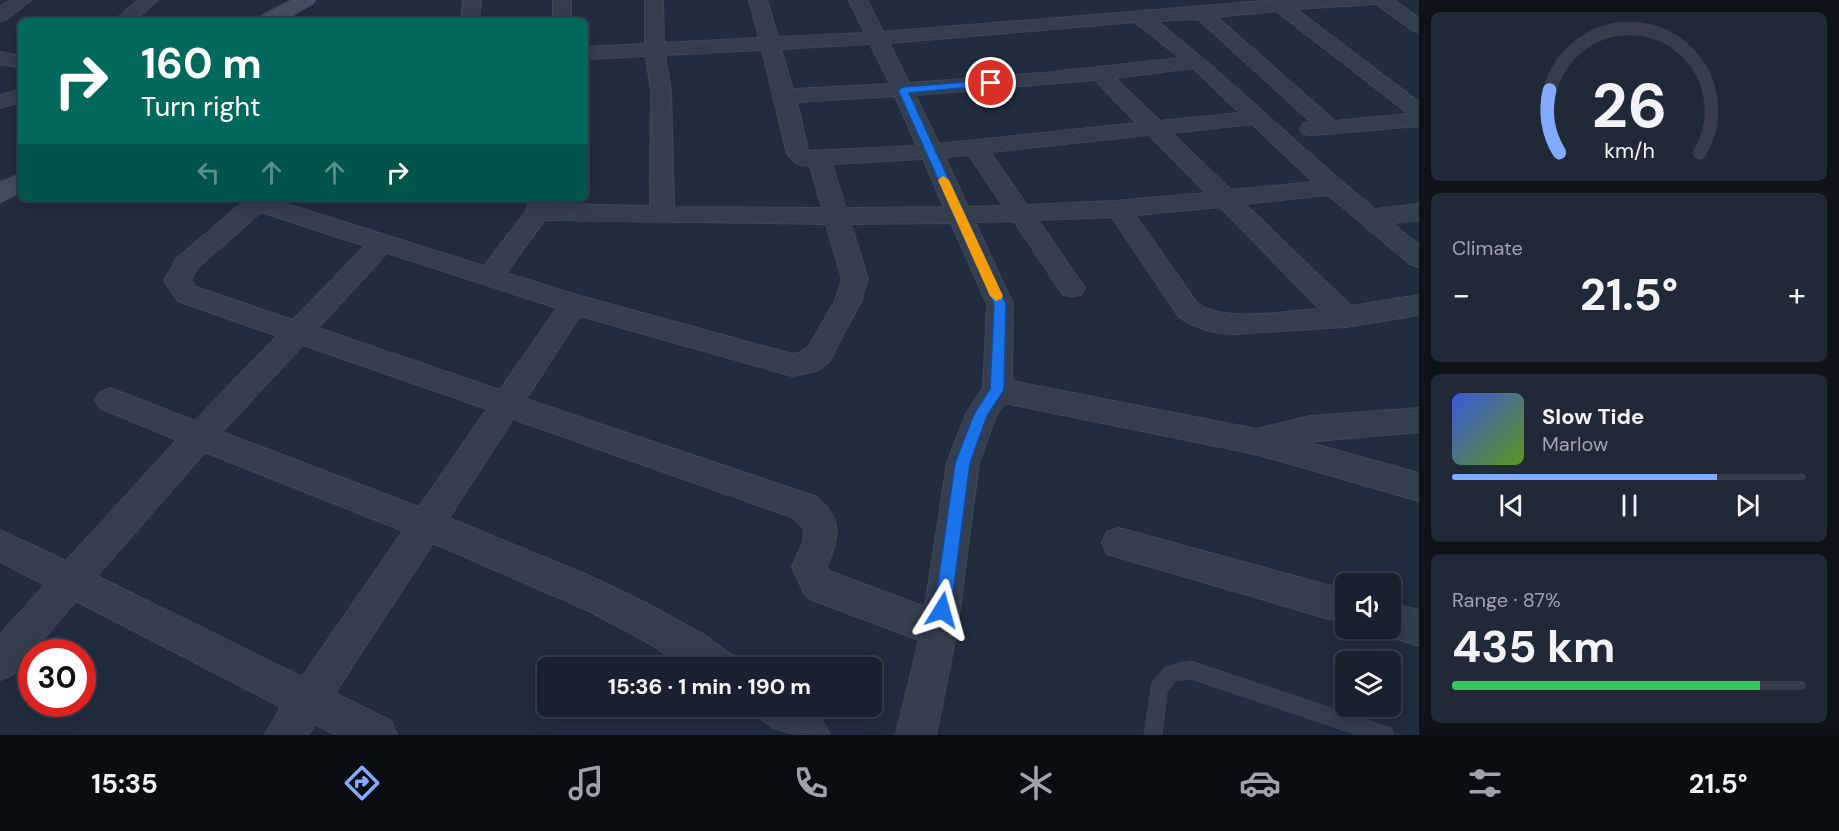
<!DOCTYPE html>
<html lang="en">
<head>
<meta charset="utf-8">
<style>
  :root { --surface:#19212e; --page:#222936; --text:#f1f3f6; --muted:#9fa3aa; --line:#373e4a; --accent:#80abff }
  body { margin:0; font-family:"DM Sans",sans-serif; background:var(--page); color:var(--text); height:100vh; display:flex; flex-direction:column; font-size:22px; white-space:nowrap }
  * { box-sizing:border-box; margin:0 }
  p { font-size:20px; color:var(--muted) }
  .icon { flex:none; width:33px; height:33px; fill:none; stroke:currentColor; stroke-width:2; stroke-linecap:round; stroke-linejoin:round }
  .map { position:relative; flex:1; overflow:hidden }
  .sheet { display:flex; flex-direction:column; gap:12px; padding:12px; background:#0e1219; width:420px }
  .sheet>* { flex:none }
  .banner { position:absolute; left:18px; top:18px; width:570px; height:183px; border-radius:9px; box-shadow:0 3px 15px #0003,0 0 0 2px var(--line); background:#00695c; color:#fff; overflow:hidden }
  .tools { position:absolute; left:1335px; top:573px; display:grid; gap:12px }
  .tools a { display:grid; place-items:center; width:66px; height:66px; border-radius:9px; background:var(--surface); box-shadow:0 3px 15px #0003,0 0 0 2px var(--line); font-size:30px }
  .speed { position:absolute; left:18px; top:639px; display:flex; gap:12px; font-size:30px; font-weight:700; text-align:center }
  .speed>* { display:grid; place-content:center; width:78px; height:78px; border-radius:50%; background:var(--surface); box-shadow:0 3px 15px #0003,0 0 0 2px var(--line); line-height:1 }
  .speed .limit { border:9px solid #d22; background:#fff; color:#111 }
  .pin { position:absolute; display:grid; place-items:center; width:51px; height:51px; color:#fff; margin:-26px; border:3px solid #fff; border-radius:50%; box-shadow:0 2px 6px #0007 }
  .me { position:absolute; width:66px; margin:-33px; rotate:8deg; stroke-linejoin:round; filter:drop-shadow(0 0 4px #0008) }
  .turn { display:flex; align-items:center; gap:21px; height:126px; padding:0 24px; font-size:27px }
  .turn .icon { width:78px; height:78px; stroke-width:2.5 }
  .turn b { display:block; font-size:42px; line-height:51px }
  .lanes { display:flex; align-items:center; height:57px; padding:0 24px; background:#0003; justify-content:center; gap:30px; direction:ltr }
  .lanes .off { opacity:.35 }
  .big { font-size:45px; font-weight:700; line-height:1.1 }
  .sheet .card { flex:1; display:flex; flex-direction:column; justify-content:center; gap:9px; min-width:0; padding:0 21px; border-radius:9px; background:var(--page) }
  .sheet .dial { align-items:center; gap:0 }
  .dial svg { height:156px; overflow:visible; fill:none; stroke:var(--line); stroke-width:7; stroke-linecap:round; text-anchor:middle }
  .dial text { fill:var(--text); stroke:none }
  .song { display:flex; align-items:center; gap:18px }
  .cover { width:72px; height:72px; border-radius:9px; background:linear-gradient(135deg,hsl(230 70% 55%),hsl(90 70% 35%)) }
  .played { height:6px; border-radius:3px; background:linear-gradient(90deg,var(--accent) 75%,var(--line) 75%) }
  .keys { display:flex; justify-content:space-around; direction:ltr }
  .heat { display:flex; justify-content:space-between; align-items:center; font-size:33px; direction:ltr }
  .charge { height:9px; border-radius:4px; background:linear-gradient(90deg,#34c759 87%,var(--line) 0) }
  .trip { position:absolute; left:537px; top:657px; width:345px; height:60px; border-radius:9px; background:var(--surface); box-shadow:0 3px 15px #0003,0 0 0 2px var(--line); font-weight:700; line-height:60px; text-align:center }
  .menu { display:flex; height:96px; justify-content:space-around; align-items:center; background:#0a0d12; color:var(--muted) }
  .menu .icon { width:42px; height:42px }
  .menu .on { color:var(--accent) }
  .menu b { font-size:27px; color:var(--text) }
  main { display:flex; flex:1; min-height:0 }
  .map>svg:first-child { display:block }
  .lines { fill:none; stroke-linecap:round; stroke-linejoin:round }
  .lane-casing { stroke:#3e4757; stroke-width:1 }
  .street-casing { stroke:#3e4757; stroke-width:2 }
  .secondary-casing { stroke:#3e4757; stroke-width:1 }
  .lane { fill:#353e4e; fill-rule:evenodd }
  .street { fill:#353e4e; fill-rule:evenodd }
  .secondary { fill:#424d62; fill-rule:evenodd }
  .route { fill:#1a73e8; stroke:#114b97; stroke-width:1.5 }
  .slow { fill:#f59e0b }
</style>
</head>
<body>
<main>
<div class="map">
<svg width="1419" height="735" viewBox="0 0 1419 735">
  <rect width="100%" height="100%" fill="#212c3e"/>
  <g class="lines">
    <g class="lane-casing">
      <polygon id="lane" points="1191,661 1385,726 1392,728 1394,735 1357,735 1191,679 1176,681 1167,692 1162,735 1144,735 1152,682 1165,667"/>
    </g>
    <g class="street-casing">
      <g id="street">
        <polygon points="10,0 31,0 6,20 0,21 0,7"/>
        <polygon points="138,0 158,0 134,21 114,21"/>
        <polygon points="463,0 481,0 479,21 461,21"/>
        <rect x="553" y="0" width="18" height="21"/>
        <path d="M645,0H663L664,43L759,38L749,0H767L778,37L865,33L849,0H867L883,32L1277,0H1394L1419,18V32L1412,30L1376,4L1296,9L1419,102V126L1311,135L1303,134L1300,129L1303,124L1311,122L1198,19L1157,21C1233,80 1300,149 1375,209L1419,204V220L1392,223L1419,245V267L1410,264L1328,195L1245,204L1351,306L1419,295V315L1345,327L1232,334C1213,333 1194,328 1179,317L1112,217L1038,220L1085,288L1081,295L1072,297L1063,295L1014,221L975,222L1013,304L1012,381L1256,429L1311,416L1419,408V432L1307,442L1419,473V501L1255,454L1004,403L995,418L979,463L957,630L936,735H896L919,640L812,600L805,595L792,567L803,542L804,529L794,518L513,419L449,518L583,573L644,602L704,635L732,655L737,668H687L649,643L589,611L433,543L335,693L391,721L397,735H336L315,724L308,735H265L281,707L76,601L13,674L0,680V634L45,585L0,562V530L66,561L177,440L100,408L95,400L100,392L110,388L195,421L277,336L178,301L164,281L177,258L248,198H275L274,200L484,266L526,211L529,198H553L551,204L650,206L651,92L646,56L585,59V47L645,44ZM1276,11L1409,114L1335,121L1217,17ZM1135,22L1180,58L1043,73L909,83L889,43ZM870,44L890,84L793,89L781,49ZM762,50L787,154L797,164L810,166L822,208L674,207L671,92L665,55ZM1193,68L1240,113L1160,121L1115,78ZM1095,80L1137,123L939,144L915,95ZM895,96L917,146L808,151L797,102ZM1252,124L1313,182L1231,190L1172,133ZM1149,135L1206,193L1114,201L1027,205L990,152ZM969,155L1003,206L968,207L945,157ZM923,159L944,207L846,208L832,164ZM1220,207L1320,309C1286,311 1226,323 1197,303L1135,215ZM261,212L365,246L293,320L196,287L191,280L196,269ZM545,220L826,224L842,279L835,301L809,346L800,353L792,354L577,295L506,273ZM951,223L987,304L983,388L966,414L947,463L925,607L829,571L827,566C839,536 844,521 817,497L526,399L580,316L792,376L817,371L829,362L861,301L868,279L851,224ZM387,253L557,308L500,390L318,328ZM303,345L487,409L419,507L222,432ZM205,452L403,531L302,677L97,576Z"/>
        <polygon points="0,52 21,56 21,68 0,64"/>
        <polygon points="21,89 21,102 0,108 0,95"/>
        <polygon points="1119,528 1346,590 1346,624 1107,554 1102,543 1107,532"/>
        <polygon points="1390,603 1419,610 1419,646 1377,632 1376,628 1390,628"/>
        <path d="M752,706C785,706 815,699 830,735C796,735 767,735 752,706Z"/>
      </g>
    </g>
    <g class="secondary-casing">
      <g id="secondary">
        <polygon points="291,0 316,0 313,4 284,21 257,21 260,16"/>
        <polygon points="21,173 21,193 0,203 0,182"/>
      </g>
    </g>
    <use href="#lane" class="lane"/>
    <use href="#street" class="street"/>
    <use href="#secondary" class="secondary"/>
  </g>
  <polygon class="route" points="991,80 995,83 994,85 909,93 1006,304 1004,390 987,416 970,463 951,610 948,615 942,618 936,615 934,610 955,463 974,414 990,389 994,304 898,90 903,87"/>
  <polygon class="slow" points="943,176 949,180 1003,296 1001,299 996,301 990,296 938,180"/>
</svg>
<div class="tools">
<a><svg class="icon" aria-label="sound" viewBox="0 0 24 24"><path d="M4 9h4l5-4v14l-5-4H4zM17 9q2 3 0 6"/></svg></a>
<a><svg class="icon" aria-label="layers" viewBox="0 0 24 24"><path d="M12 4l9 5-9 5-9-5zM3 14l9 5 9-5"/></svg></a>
</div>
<div class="speed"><div class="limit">30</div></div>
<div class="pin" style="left:991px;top:83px;background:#d93025"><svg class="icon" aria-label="arrive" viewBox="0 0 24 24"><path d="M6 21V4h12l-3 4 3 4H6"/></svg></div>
<svg class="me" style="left:942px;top:610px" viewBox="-20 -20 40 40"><path d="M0-17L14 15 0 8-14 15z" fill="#1a73e8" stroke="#fff" stroke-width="4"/></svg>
<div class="trip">15:36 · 1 min · 190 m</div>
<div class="banner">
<div class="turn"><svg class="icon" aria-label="right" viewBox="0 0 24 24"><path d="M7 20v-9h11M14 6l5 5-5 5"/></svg><div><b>160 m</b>Turn right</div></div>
<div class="lanes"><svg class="icon off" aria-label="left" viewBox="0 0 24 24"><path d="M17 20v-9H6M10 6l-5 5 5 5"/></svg><svg class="icon off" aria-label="ahead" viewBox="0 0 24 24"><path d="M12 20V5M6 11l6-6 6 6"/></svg><svg class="icon off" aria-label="ahead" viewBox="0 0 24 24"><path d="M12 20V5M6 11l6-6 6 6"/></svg><svg class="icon" aria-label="right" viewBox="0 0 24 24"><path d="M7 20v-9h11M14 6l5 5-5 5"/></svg></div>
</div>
</div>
<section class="sheet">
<div class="card dial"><svg viewBox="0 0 100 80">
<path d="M14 69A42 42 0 1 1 86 69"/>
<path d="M14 69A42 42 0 0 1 9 37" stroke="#80abff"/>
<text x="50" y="56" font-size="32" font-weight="700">26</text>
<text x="50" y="72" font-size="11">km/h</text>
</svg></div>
<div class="card"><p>Climate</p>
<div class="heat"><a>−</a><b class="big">21.5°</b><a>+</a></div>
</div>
<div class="card">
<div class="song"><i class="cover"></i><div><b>Slow Tide</b><p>Marlow</p></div></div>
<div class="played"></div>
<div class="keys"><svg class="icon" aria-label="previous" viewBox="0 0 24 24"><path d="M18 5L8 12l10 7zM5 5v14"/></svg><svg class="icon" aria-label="pause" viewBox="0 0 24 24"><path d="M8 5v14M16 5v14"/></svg><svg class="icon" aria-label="next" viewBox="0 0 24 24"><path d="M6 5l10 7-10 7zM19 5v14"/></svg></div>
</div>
<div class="card"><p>Range · 87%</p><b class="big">435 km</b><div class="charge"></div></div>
</section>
</main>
<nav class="menu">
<b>15:35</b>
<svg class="icon on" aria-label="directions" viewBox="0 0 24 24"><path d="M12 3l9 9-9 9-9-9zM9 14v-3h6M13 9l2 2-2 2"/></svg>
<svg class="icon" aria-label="music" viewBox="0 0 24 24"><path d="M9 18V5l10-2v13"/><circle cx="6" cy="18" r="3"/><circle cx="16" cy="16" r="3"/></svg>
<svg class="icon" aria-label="phone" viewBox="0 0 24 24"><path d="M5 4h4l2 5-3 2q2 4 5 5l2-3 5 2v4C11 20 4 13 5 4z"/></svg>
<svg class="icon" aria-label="climate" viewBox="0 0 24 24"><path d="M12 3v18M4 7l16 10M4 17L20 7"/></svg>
<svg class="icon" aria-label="car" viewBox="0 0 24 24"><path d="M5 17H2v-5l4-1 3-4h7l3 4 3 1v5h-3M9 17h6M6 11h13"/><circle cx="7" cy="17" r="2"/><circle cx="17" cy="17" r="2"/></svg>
<svg class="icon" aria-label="filters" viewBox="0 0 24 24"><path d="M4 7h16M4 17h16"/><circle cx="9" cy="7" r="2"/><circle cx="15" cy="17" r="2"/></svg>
<b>21.5°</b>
</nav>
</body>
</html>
